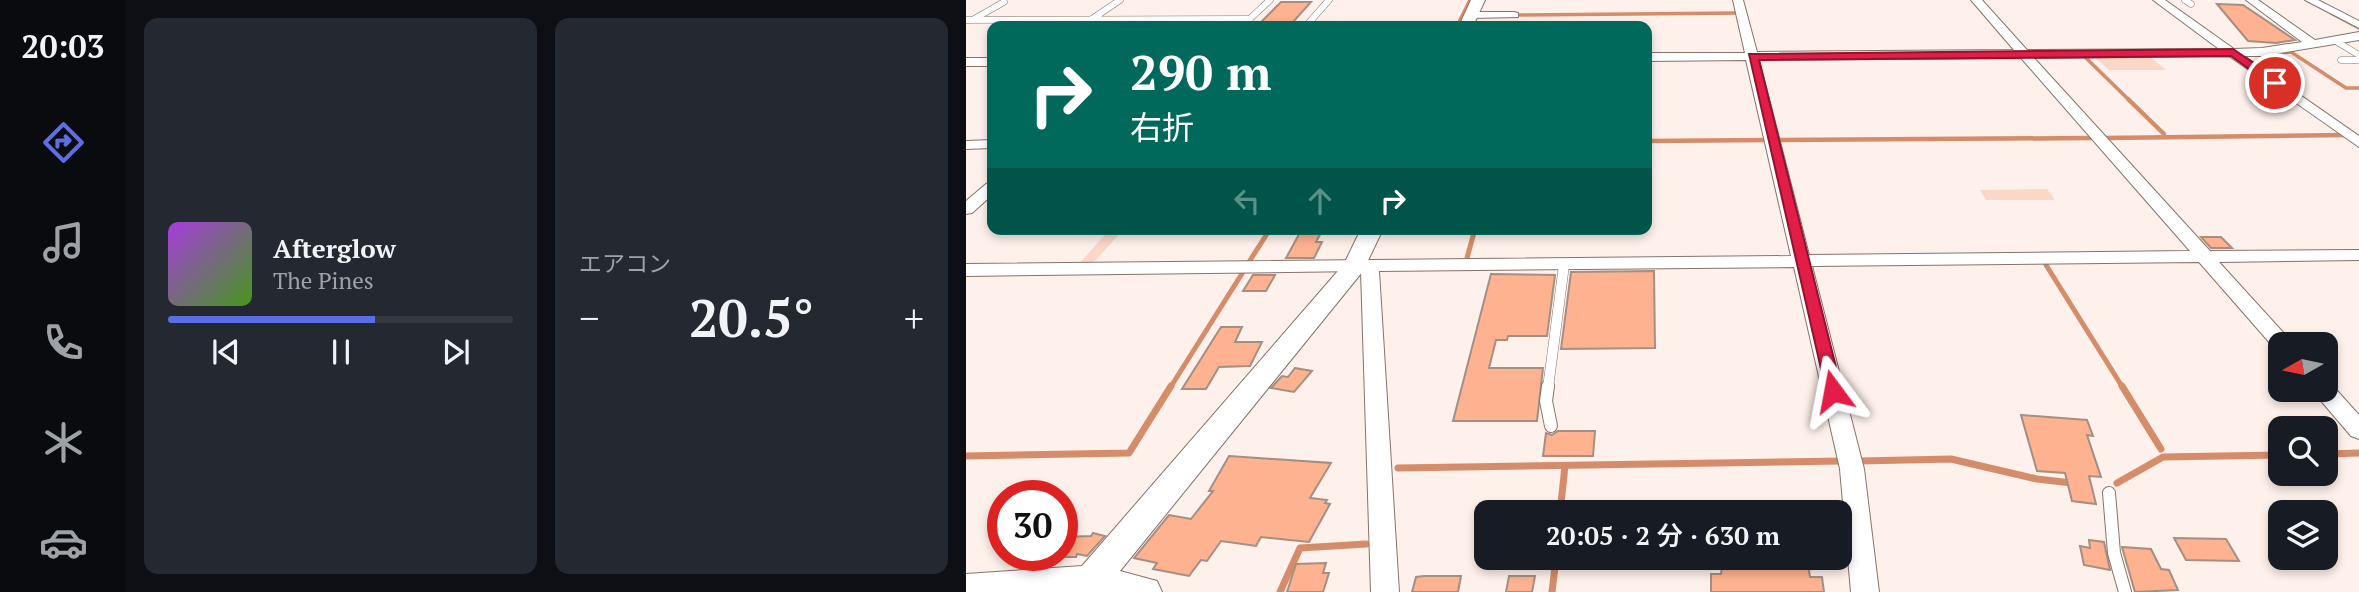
<!DOCTYPE html>
<html lang="ja">
<head>
<meta charset="utf-8">
<style>
  :root { --surface:#171b24; --page:#242831; --text:#f1f3f6; --muted:#9ea1a6; --line:#363941; --accent:#5d6de4 }
  body { margin:0; font-family:"PT Serif","Noto Sans JP",serif; background:var(--page); color:var(--text); height:100vh; display:flex; flex-direction:column; font-size:26px; white-space:nowrap }
  * { box-sizing:border-box; margin:0 }
  p { font-size:23px; color:var(--muted) }
  .icon { flex:none; width:38px; height:38px; fill:none; stroke:currentColor; stroke-width:2; stroke-linecap:round; stroke-linejoin:round }
  .map { position:relative; flex:1; overflow:hidden }
  .sheet { display:flex; flex-direction:column; gap:18px; padding:18px; background:#0d0f14; width:840px }
  .sheet>* { flex:none }
  .guide { position:absolute; left:21px; top:21px; width:665px; height:214px; border-radius:14px; box-shadow:0 4px 10px #0003; background:#00695c; color:#fff; overflow:hidden }
  .needle { width:46px; rotate:261deg }
  .controls { position:absolute; left:1302px; top:332px; display:grid; gap:14px }
  .controls a { display:grid; place-items:center; width:70px; height:70px; border-radius:14px; background:var(--surface); box-shadow:0 4px 10px #0003; font-size:35px }
  .speed { position:absolute; left:21px; top:480px; display:flex; gap:14px; font-size:35px; font-weight:700; text-align:center }
  .speed>* { display:grid; place-content:center; width:91px; height:91px; border-radius:50%; background:var(--surface); box-shadow:0 4px 10px #0003; line-height:1 }
  .speed .limit { border:10px solid #d22; background:#fff; color:#111 }
  .pin { position:absolute; display:grid; place-items:center; width:60px; height:60px; color:#fff; margin:-30px; border:4px solid #fff; border-radius:50%; box-shadow:0 2px 7px #0007 }
  .me { position:absolute; width:77px; margin:-38px; rotate:347deg; stroke-linejoin:round; filter:drop-shadow(0 0 5px #0008) }
  .turn { display:flex; align-items:center; gap:24px; height:147px; padding:0 28px; font-size:32px }
  .turn .icon { width:91px; height:91px; stroke-width:2.5 }
  .turn b { display:block; font-size:49px; line-height:60px }
  .lanes { display:flex; align-items:center; height:66px; padding:0 28px; background:#0003; justify-content:center; gap:35px; direction:ltr }
  .lanes .off { opacity:.35 }
  .big { font-size:52px; font-weight:600; line-height:1.1 }
  .sheet .card { flex:1; display:flex; flex-direction:column; justify-content:center; gap:10px; min-width:0; padding:0 24px; border-radius:14px; background:var(--page) }
  .song { display:flex; align-items:center; gap:21px }
  .cover { width:84px; height:84px; border-radius:10px; background:linear-gradient(135deg,hsl(280 70% 55%),hsl(100 70% 35%)) }
  .played { height:7px; border-radius:4px; background:linear-gradient(90deg,var(--accent) 60%,var(--line) 60%) }
  .keys { display:flex; justify-content:space-around; direction:ltr }
  .heat { display:flex; justify-content:space-between; align-items:center; font-size:38px; direction:ltr }
  .sheet .tiles { flex:1; display:grid; gap:18px; grid-template-columns:repeat(2,1fr) }
  .trip { position:absolute; left:508px; top:500px; width:378px; height:70px; border-radius:14px; background:var(--surface); box-shadow:0 4px 10px #0003; font-weight:600; line-height:70px; text-align:center }
  main { display:flex; flex:1; min-height:0 }
  .tab-bar { display:flex; flex-direction:column; width:126px; justify-content:space-around; align-items:center; background:#090b0e; color:var(--muted) }
  .tab-bar .icon { width:49px; height:49px }
  .tab-bar .active { color:var(--accent) }
  .tab-bar b { font-size:32px; color:var(--text) }
  .map>svg:first-child { display:block }
  .green { fill:#fad7c7 }
  .lines { fill:none; stroke-linecap:round; stroke-linejoin:round }
  .stream-far3 { stroke:#d58c6a; stroke-width:3.5 }
  .stream-far2 { stroke:#d58c6a; stroke-width:4.5 }
  .stream-far1 { stroke:#d58c6a; stroke-width:5 }
  .stream { stroke:#d58c6a; stroke-width:7 }
  .building { fill:#feb28f; stroke:#a48f85; stroke-width:2 }
  .service-far2-casing { stroke:#87736a; stroke-width:7 }
  .service-far1-casing { stroke:#87736a; stroke-width:11 }
  .service-casing { stroke:#87736a; stroke-width:14 }
  .minor-casing { stroke:#87736a; stroke-width:2 }
  .tertiary-casing { stroke:#87736a; stroke-width:2 }
  .service-far2 { stroke:#fff; stroke-width:6 }
  .service-far1 { stroke:#fff; stroke-width:10 }
  .service { stroke:#fff; stroke-width:12 }
  .minor { fill:#fff; fill-rule:evenodd }
  .tertiary { fill:#fff; fill-rule:evenodd }
  .route { fill:#e11d48; stroke:#92132f; stroke-width:2 }
</style>
</head>
<body>
<main>
<nav class="tab-bar">
<b>20:03</b>
<svg class="icon active" aria-label="directions" viewBox="0 0 24 24"><path d="M12 3l9 9-9 9-9-9zM9 14v-3h6M13 9l2 2-2 2"/></svg>
<svg class="icon" aria-label="music" viewBox="0 0 24 24"><path d="M9 18V5l10-2v13"/><circle cx="6" cy="18" r="3"/><circle cx="16" cy="16" r="3"/></svg>
<svg class="icon" aria-label="phone" viewBox="0 0 24 24"><path d="M5 4h4l2 5-3 2q2 4 5 5l2-3 5 2v4C11 20 4 13 5 4z"/></svg>
<svg class="icon" aria-label="climate" viewBox="0 0 24 24"><path d="M12 3v18M4 7l16 10M4 17L20 7"/></svg>
<svg class="icon" aria-label="car" viewBox="0 0 24 24"><path d="M5 17H2v-5l4-1 3-4h7l3 4 3 1v5h-3M9 17h6M6 11h13"/><circle cx="7" cy="17" r="2"/><circle cx="17" cy="17" r="2"/></svg>
</nav>
<section class="sheet">
<div class="tiles">
<div class="card">
<div class="song"><i class="cover"></i><div><b>Afterglow</b><p>The Pines</p></div></div>
<div class="played"></div>
<div class="keys"><svg class="icon" aria-label="previous" viewBox="0 0 24 24"><path d="M18 5L8 12l10 7zM5 5v14"/></svg><svg class="icon" aria-label="pause" viewBox="0 0 24 24"><path d="M8 5v14M16 5v14"/></svg><svg class="icon" aria-label="next" viewBox="0 0 24 24"><path d="M6 5l10 7-10 7zM19 5v14"/></svg></div>
</div>
<div class="card"><p>エアコン</p>
<div class="heat"><a>−</a><b class="big">20.5°</b><a>+</a></div>
</div>
</div>
</section>
<div class="map">
<svg width="1393" height="592" viewBox="0 0 1393 592">
  <rect width="100%" height="100%" fill="#fef0ea"/>
  <g class="green">
    <polygon points="1126,55 1182,55 1200,70 1143,70"/>
    <polygon points="1081,189 1089,200 1020,200 1014,190"/>
    <polygon points="144,229 158,229 126,264 112,265"/>
  </g>
  <g class="lines">
    <g class="stream-far3">
      <polyline points="1365,13 1393,28"/>
      <polyline points="554,15 772,13"/>
      <polyline points="491,26 504,0"/>
      <polyline points="1299,55 1325,52 1380,88 1393,88"/>
      <polyline points="1118,56 1163,100"/>
    </g>
    <g class="stream-far2">
      <polyline points="1162,99 1198,134"/>
      <polyline points="1140,138 1379,135"/>
      <polyline points="813,140 1125,138"/>
      <polyline points="681,141 802,140"/>
    </g>
    <g class="stream-far1">
      <polyline points="501,258 509,229"/>
      <polyline points="283,262 304,229"/>
      <polyline points="1080,265 1157,388"/>
      <polyline points="204,388 277,272"/>
    </g>
    <g class="stream">
      <polyline points="1156,386 1195,449"/>
      <polyline points="1360,454 1393,453"/>
      <polyline points="0,456 163,453 205,386"/>
      <polyline points="894,461 985,459 1071,479 1106,483"/>
      <polyline points="432,468 876,461"/>
      <polyline points="1151,483 1197,457 1314,455"/>
      <polyline points="594,513 599,466"/>
      <polyline points="314,592 334,548 400,544"/>
      <polyline points="586,592 590,558"/>
    </g>
  </g>
  <g class="building">
    <polygon points="315,2 345,2 327,22 321,22 317,26 292,25"/>
    <polygon points="1251,4 1277,5 1329,40 1310,43 1282,41"/>
    <polygon points="336,229 357,229 350,242 356,242 348,258 320,258"/>
    <polygon points="1235,237 1255,237 1266,248 1245,248"/>
    <polygon points="688,271 689,348 595,349 605,272"/>
    <polygon points="525,274 589,275 581,336 542,336 541,340 530,340 523,368 577,368 571,421 487,421"/>
    <polygon points="287,275 309,275 300,291 277,291"/>
    <polygon points="255,327 276,327 269,342 296,342 284,366 253,367 240,389 216,389"/>
    <polygon points="329,368 346,371 328,392 305,388 316,376 322,377"/>
    <polygon points="1055,415 1121,420 1127,436 1121,435 1135,477 1123,476 1130,504 1106,501 1099,473 1071,471"/>
    <polygon points="592,431 629,431 627,456 577,456 580,433 586,435"/>
    <polygon points="263,456 365,463 344,498 361,500 359,503 364,504 343,542 295,537 290,546 255,541 241,561 235,560 223,576 187,569 191,563 168,558 203,515 225,519 247,491 243,491"/>
    <polygon points="127,533 139,536 121,556 111,554 110,557 96,557 96,537 125,536"/>
    <polygon points="1208,538 1260,539 1273,561 1220,560"/>
    <polygon points="1123,540 1138,542 1144,570 1118,565 1114,546 1124,548"/>
    <polygon points="1156,547 1185,549 1195,569 1203,570 1212,590 1169,592"/>
    <polygon points="769,558 841,558 844,577 856,577 858,592 745,592 745,574 755,574 757,560 769,561"/>
    <polygon points="360,563 357,573 363,573 357,592 321,592 330,564"/>
    <polygon points="458,576 495,576 492,592 446,592 450,577"/>
    <polygon points="543,576 569,576 566,592 540,592"/>
  </g>
  <g class="lines">
    <g class="service-far2-casing">
      <g id="service-far2">
        <polyline points="1219,0 1225,4"/>
        <polyline points="8,19 38,2"/>
        <polyline points="126,19 154,0"/>
        <polyline points="0,20 284,19"/>
        <polyline points="276,26 304,0"/>
        <polyline points="340,26 363,0"/>
        <polyline points="1368,40 1393,55"/>
        <polyline points="1375,60 1393,60"/>
      </g>
    </g>
    <g class="service-far1-casing">
      <polyline id="service-far1" points="582,388 598,265"/>
    </g>
    <g class="service-casing">
      <g id="service">
        <polyline points="582,386 580,401 585,426"/>
        <polyline points="1143,493 1148,553 1159,592"/>
      </g>
    </g>
    <g class="minor-casing">
      <g id="minor">
        <path d="M767,0H777L791,52L1048,50L1005,0H1016L1061,50L1253,49L1187,0H1199L1268,49L1296,48L1336,42L1280,0H1292L1349,40L1393,32V40L1296,56H1278L1393,136V147L1263,56L1068,58L1244,251L1393,250V260L1253,262L1324,340L1327,345H1314V351L1310,350L1233,262L846,266L898,469L913,592H885L874,469L828,267L413,271L433,592H405L395,271L0,276V264L825,256L780,60L681,61V53H779ZM1055,58L1224,251L843,255L793,60Z"/>
        <polygon points="1339,0 1352,0 1393,21 1393,28"/>
        <polygon points="548,12 552,13 552,17 505,18 499,15 505,12"/>
        <rect x="0" y="58" width="26" height="8"/>
        <polygon points="26,140 26,148 0,149 0,141"/>
        <polygon points="26,182 26,195 6,213 0,214 0,201 20,184"/>
        <polygon points="1360,383 1366,385 1393,415 1393,439 1385,436 1350,395 1347,390 1360,390"/>
      </g>
    </g>
    <g class="tertiary-casing">
      <g id="tertiary">
        <polygon points="505,0 519,0 507,26 493,26"/>
        <polygon points="395,229 417,229 397,271 154,571 191,581 196,592 0,592 0,574 116,566 378,264"/>
      </g>
    </g>
    <use href="#service-far2" class="service-far2"/>
    <use href="#service-far1" class="service-far1"/>
    <use href="#service" class="service"/>
    <use href="#minor" class="minor"/>
    <use href="#tertiary" class="tertiary"/>
  </g>
  <polygon class="route" points="1267,49 1313,80 1313,85 1305,85 1265,56 793,60 876,391 874,395 861,395 783,54"/>
</svg>
<div class="controls">
<a><svg class="needle" viewBox="-14 -14 28 28"><path d="M0-13l5 13h-10z" fill="#e53935"/><path d="M0 13l5-13h-10z" fill="#9ea1a6"/></svg></a>
<a><svg class="icon" aria-label="search" viewBox="0 0 24 24"><circle cx="10" cy="10" r="6"/><path d="M15 15l6 6"/></svg></a>
<a><svg class="icon" aria-label="layers" viewBox="0 0 24 24"><path d="M12 4l9 5-9 5-9-5zM3 14l9 5 9-5"/></svg></a>
</div>
<div class="speed"><div class="limit">30</div></div>
<div class="pin" style="left:1309px;top:83px;background:#d93025"><svg class="icon" aria-label="arrive" viewBox="0 0 24 24"><path d="M6 21V4h12l-3 4 3 4H6"/></svg></div>
<svg class="me" style="left:867px;top:391px" viewBox="-20 -20 40 40"><path d="M0-17L14 15 0 8-14 15z" fill="#e11d48" stroke="#fff" stroke-width="4"/></svg>
<div class="trip">20:05 · 2 分 · 630 m</div>
<div class="guide">
<div class="turn"><svg class="icon" aria-label="right" viewBox="0 0 24 24"><path d="M7 20v-9h11M14 6l5 5-5 5"/></svg><div><b>290 m</b>右折</div></div>
<div class="lanes"><svg class="icon off" aria-label="left" viewBox="0 0 24 24"><path d="M17 20v-9H6M10 6l-5 5 5 5"/></svg><svg class="icon off" aria-label="ahead" viewBox="0 0 24 24"><path d="M12 20V5M6 11l6-6 6 6"/></svg><svg class="icon" aria-label="right" viewBox="0 0 24 24"><path d="M7 20v-9h11M14 6l5 5-5 5"/></svg></div>
</div>
</div>
</main>
</body>
</html>
